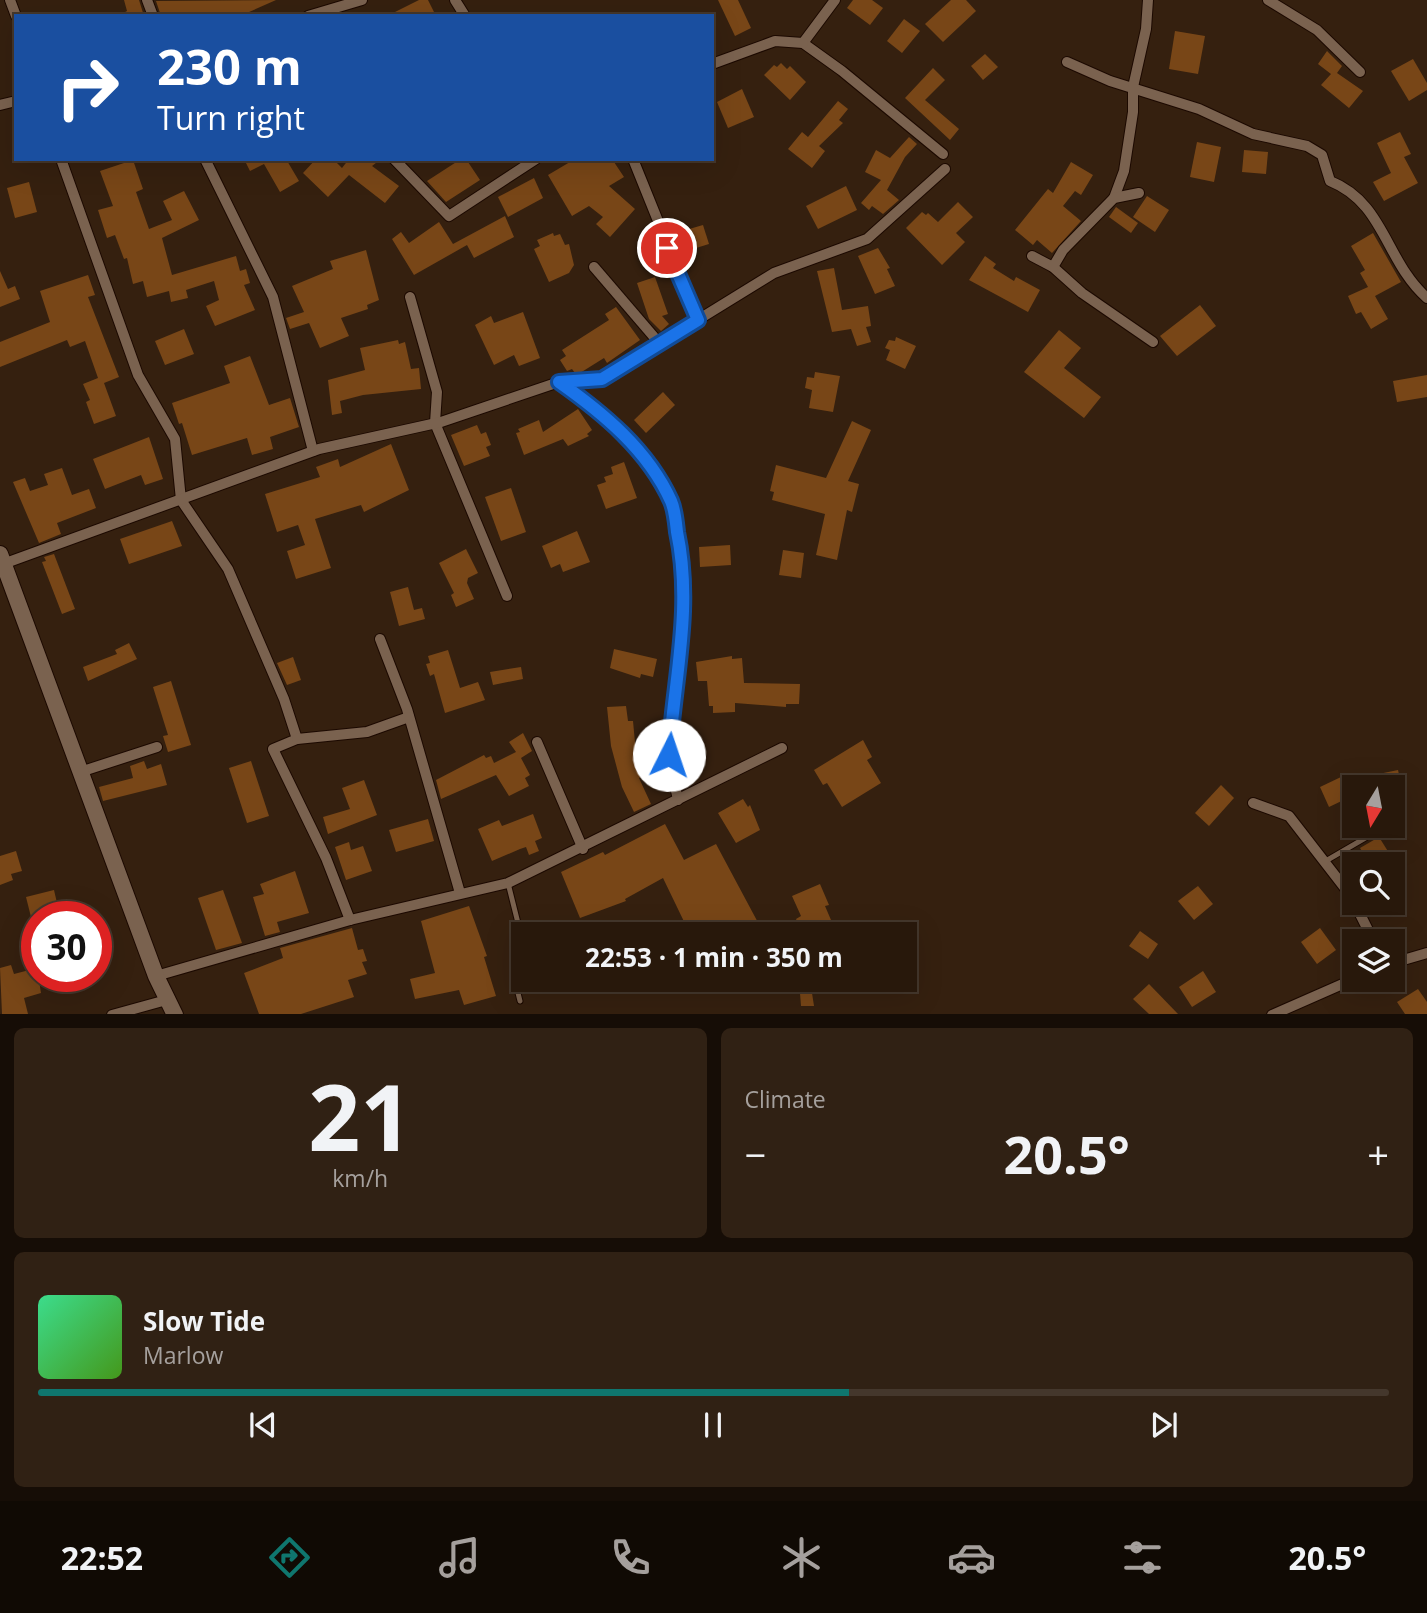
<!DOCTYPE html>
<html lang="en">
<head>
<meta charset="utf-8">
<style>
  :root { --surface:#28180b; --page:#302114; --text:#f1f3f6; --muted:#a5a09d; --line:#44372c; --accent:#0f766e }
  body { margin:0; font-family:"Open Sans",sans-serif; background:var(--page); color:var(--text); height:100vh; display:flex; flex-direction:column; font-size:26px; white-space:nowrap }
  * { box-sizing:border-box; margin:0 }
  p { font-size:23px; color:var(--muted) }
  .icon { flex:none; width:38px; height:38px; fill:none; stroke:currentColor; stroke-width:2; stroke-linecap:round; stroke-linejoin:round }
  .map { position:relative; height:1014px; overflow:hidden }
  .sheet { display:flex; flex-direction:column; gap:14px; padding:14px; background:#160d06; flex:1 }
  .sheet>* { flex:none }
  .banner { position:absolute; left:14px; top:14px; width:700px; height:147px; border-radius:0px; box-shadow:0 7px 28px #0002,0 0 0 2px var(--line); background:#1a4fa0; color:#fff; overflow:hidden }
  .needle { width:46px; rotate:190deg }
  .fabs { position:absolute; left:1342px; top:775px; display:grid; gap:14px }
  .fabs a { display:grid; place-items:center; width:63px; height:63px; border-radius:0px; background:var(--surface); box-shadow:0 7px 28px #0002,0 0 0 2px var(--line); font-size:35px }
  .speed { position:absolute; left:21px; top:901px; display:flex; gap:14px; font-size:35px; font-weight:700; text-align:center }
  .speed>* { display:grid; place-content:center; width:91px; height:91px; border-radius:50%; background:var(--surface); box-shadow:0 7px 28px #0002,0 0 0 2px var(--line); line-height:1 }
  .speed .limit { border:10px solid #d22; background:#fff; color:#111 }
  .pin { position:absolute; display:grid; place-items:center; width:60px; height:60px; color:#fff; margin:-30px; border:4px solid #fff; border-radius:50%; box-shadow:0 2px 7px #0007 }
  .me { position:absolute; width:77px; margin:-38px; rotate:4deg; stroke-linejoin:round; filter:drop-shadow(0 0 5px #0008) }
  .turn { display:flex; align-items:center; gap:24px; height:147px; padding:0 28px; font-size:32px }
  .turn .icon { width:91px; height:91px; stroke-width:2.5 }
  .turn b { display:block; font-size:49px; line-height:60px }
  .big { font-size:52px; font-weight:700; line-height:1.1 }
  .sheet .widget { flex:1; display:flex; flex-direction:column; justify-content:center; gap:10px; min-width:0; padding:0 24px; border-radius:10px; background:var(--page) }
  .sheet .dial { align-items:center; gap:0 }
  .dial b { font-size:91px; line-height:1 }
  .song { display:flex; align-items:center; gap:21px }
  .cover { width:84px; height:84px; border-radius:10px; background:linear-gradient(135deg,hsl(150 70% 55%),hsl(100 70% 35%)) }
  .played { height:7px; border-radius:4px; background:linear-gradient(90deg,var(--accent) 60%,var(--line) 60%) }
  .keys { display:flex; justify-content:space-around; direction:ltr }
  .heat { display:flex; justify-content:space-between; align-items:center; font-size:38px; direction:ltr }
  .sheet .tiles { flex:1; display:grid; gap:14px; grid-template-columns:1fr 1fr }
  .widget:last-child { grid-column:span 2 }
  .trip { position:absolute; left:511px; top:922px; width:406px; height:70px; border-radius:0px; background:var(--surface); box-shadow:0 7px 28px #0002,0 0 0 2px var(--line); font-weight:700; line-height:70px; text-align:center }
  .dock { display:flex; height:112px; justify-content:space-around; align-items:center; background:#100a04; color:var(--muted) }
  .dock .icon { width:49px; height:49px }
  .dock .selected { color:var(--accent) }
  .dock b { font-size:32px; color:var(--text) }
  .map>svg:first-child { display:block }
  .building { fill:#784617 }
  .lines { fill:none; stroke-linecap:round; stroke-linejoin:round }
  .service-casing { stroke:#1c0900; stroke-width:7 }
  .minor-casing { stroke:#1c0900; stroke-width:12 }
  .secondary-casing { stroke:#1c0900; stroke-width:18 }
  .service { stroke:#7a624f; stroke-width:5 }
  .minor { stroke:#7a624f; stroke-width:10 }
  .secondary { stroke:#7a624f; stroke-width:16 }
  .route-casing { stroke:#114b97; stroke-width:18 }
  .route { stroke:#1a73e8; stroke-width:12 }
</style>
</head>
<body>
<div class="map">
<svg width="1427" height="1015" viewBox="0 0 1427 1015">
  <rect width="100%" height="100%" fill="#35200f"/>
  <g class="building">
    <polygon points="124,0 139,0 144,16 117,16 127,11"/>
    <polygon points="276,0 240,16 161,16 156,1"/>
    <polygon points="419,0 428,0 436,16 387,16"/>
    <polygon points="718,0 738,0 751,28 735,36"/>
    <polygon points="853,0 872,0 883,8 870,25 847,8"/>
    <polygon points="951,0 966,0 976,11 943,42 925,24"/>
    <polygon points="904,19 920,31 902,53 887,41"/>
    <polygon points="1175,31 1205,36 1198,74 1169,69"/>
    <polygon points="1327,51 1342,66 1337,73 1363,91 1349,108 1321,85 1331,74 1318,64"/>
    <polygon points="985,54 998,67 983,80 971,66"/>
    <polygon points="1413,59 1427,83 1427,90 1409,101 1391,71"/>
    <polygon points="781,63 787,69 790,66 806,82 790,100 764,75 774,65 777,67"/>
    <polygon points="933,68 945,80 925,100 959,129 950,140 905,98"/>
    <polygon points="742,89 754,117 728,128 717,102"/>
    <polygon points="838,101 848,109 839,120 843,123 819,146 825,151 812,168 788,149 802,132 808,137"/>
    <polygon points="1400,132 1411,154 1404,157 1418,183 1384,201 1373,182 1391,173 1377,143"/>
    <polygon points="909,137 917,144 905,157 887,190 899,200 883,214 872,206 869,210 861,203 881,180 865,172 876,150 890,158"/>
    <polygon points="1197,142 1221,147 1214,182 1190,177"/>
    <polygon points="1244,150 1268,152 1266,174 1242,172"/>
    <polygon points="244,159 286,159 299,181 280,192 264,164 250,171"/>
    <polygon points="316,159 333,159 342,168 349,159 381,159 372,166 399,186 385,203 349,175 328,197 303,173"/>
    <polygon points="461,159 466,159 480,180 446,202 427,181"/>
    <polygon points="575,159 612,159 624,177 609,186 635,209 610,237 596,224 603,217 589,206 572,216 548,175"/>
    <polygon points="133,160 143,189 136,192 149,229 172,220 163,201 184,191 199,220 162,238 172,275 236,256 240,271 246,269 250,283 244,285 255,310 215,326 206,306 219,300 214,281 186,290 188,298 171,302 169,291 147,297 143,281 133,284 127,258 124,259 115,235 107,238 98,210 113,206 100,171"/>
    <polygon points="1071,162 1093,175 1081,195 1075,191 1063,206 1081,221 1052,253 1037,240 1033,245 1015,230 1048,189 1053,193"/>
    <polygon points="534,178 543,198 508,217 498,197"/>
    <polygon points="29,182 37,212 15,218 7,188"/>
    <polygon points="846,186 857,210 818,229 806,206"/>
    <polygon points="1147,196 1169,210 1155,232 1133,217"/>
    <polygon points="958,202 973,217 956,233 965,242 942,265 906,228 922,212 926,215 928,213 938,222"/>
    <polygon points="1116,207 1138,223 1131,233 1109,217"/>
    <polygon points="505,216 514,237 474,258 467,245 414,275 392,239 401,232 409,243 439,222 453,244"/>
    <polygon points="703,225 709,244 680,253 672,234"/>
    <polygon points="553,233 554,236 560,234 565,245 569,244 574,265 569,273 549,282 534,249 540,246 537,240"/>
    <polygon points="1373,233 1401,282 1375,296 1388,319 1371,329 1361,312 1356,314 1348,296 1368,287 1360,273 1365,270 1351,246"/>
    <polygon points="878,248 890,268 887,269 895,286 875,294 858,256"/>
    <polygon points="366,250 379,300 367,305 368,309 341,318 349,336 320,348 309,323 290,329 286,318 304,312 292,286 333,269 330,261"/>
    <polygon points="985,256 996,264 993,268 1014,281 1016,277 1040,290 1028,312 969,280"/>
    <polygon points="834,268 842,310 868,306 871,326 866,327 871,342 857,346 851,329 832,332 817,271"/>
    <polygon points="0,271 8,289 15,286 20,299 0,307"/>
    <polygon points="88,275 95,295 88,297 119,377 104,383 116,416 94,424 86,402 90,400 83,384 98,378 85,341 70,347 67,340 0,367 0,342 50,322 40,291"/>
    <polygon points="655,277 668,314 662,316 669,324 661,331 649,319 637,283"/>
    <polygon points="1200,305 1216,326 1177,356 1160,336"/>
    <polygon points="616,307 640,340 607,363 604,358 580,373 575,373 572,369 567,371 560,360 566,356 562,350 609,320 605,314"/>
    <polygon points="523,312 540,358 519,366 514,355 494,365 475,325 491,316 494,323"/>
    <polygon points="184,329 194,354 165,365 155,341"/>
    <polygon points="1059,330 1081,348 1064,368 1101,397 1084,418 1024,372"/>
    <polygon points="896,337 916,346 905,369 886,360 890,350 885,348 889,340 895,341"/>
    <polygon points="398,340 399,344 405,342 411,369 419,368 421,389 363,395 340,401 342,413 332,415 328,380 365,370 360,348"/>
    <polygon points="250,356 269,405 290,398 299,427 270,437 273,449 252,455 247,438 192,455 182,423 179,424 172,403 230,383 224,366"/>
    <polygon points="815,372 840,376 833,412 809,408 812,390 805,388 807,377 814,378"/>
    <polygon points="1427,375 1427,397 1397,402 1393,381"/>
    <polygon points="663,392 675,405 646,433 634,420"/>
    <polygon points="578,409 592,430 587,434 589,436 568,446 563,439 524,455 516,433 520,432 518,429 539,420 543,432"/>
    <polygon points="852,421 871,430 848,481 859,484 852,512 847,510 837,560 816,555 825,514 772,500 774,492 770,491 776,465 826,478"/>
    <polygon points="477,425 481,434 486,432 491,445 486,447 490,456 464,466 451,435"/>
    <polygon points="149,437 163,479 145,485 141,475 105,489 93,459"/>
    <polygon points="391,444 409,490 364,512 361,505 315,519 331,568 296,579 287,551 305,545 298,525 277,532 265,494 320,477 316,467 338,459 340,467"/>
    <polygon points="624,462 637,498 606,509 597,485 606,482 604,477 613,474 611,467"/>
    <polygon points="62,468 72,495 89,489 96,508 57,523 61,534 39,543 13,482 25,478 30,491 48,485 44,474"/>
    <polygon points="511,488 526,532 501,541 485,497"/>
    <polygon points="172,521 182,546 129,564 120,539"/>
    <polygon points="577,531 590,562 563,572 560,564 551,568 542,546"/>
    <polygon points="730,545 731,565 700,567 699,547"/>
    <polygon points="466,549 478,573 468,578 467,583 474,599 456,607 451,595 454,593 439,563"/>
    <polygon points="783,550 804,553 801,578 779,575"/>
    <polygon points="54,554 75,609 62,614 42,562 46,561 44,557"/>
    <polygon points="408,587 414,610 422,608 425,619 399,626 390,592"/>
    <polygon points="129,643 137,659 88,681 83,667 117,654 115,650"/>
    <polygon points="614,649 657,659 653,677 641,674 640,678 610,668"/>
    <polygon points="448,650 460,688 478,682 485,700 445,713 434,674 430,676 426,664 430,663 428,656"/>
    <polygon points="732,656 732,659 742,658 744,683 800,684 799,704 786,704 786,707 735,703 735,712 713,713 713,706 709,706 707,681 698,681 696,662"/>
    <polygon points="293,657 301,680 287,685 277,663"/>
    <polygon points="521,667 523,679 493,685 490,672"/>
    <polygon points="171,681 191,745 168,752 163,736 168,735 153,687"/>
    <polygon points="626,706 628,721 633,721 636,753 653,748 659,768 653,769 654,773 639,778 651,804 634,812 622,787 611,746 607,707"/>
    <polygon points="523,733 532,751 521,758 530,775 525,778 529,786 509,796 496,775 441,799 436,780 484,755 486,758 491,756 494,763 516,752 509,742"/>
    <polygon points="863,740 872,757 867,760 881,783 842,807 827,783 823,785 814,770"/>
    <polygon points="144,761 147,769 161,764 167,785 103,801 99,787 133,778 130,766"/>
    <polygon points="251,761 269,816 247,823 229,768"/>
    <polygon points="1398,770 1402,788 1361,788 1359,778"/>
    <polygon points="1341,777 1350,797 1329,807 1320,787"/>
    <polygon points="364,780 377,815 328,834 323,817 350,809 342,788"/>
    <polygon points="1221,785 1234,798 1209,826 1195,813"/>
    <polygon points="743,799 748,807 750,805 760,830 736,843 718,813"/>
    <polygon points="533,814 542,838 535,841 539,851 529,855 526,847 520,849 492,861 478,829 499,820 502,826"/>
    <polygon points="428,819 434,841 396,852 389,830"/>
    <polygon points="665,824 684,860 716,844 762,930 753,934 707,934 704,929 690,934 663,878 625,899 626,901 580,918 561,872 603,852 605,855"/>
    <polygon points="1379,837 1394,861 1388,864 1347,864 1364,855 1360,848"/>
    <polygon points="349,842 351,850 363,846 372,871 346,880 335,847"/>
    <polygon points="16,851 22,871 11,874 13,880 0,885 0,856"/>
    <polygon points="295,871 309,913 277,922 280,932 265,936 253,897 264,894 260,884"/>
    <polygon points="820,884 829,905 825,906 831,920 801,930 796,919 801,916 792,896"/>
    <polygon points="1198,886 1213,904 1194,920 1178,901"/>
    <polygon points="54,890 60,916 31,917 26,897"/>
    <polygon points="223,890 242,943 216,950 198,898"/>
    <polygon points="469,906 487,956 484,957 496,996 464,1005 459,990 415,999 410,979 435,973 421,921"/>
    <polygon points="352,928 358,950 363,949 367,961 362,962 367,974 348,980 354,997 301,1014 259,1014 244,973 283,958 280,948"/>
    <polygon points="1320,928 1336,950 1317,964 1301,942"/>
    <polygon points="1140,931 1158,944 1148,959 1129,946"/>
    <polygon points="11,965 14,974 37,968 41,993 24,998 28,1014 2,1014 0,968"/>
    <polygon points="1203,971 1216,992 1192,1007 1179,987"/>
    <polygon points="799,980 810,980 814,1006 801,1006"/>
    <polygon points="1149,984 1178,1014 1149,1014 1133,999"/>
    <polygon points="1418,989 1427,1002 1427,1014 1405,1014 1397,1002"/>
  </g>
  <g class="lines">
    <g class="service-casing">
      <g id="service">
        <polyline points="1324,862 1367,837"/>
        <polyline points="508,883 523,943 517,989 520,1001"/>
      </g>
    </g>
    <g class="minor-casing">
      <g id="minor">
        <polyline points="10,0 16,16"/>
        <polyline points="147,0 153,16"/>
        <polyline points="455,0 465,16"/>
        <polyline points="835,0 803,43 842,71 943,154"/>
        <polyline points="1268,0 1317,30 1360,72"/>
        <polyline points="308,16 362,0"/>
        <path d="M1067,62L1110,81L1199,109L1253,134L1307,146L1322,155L1330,181C1385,203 1385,261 1427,298"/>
        <polyline points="712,64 775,41 803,43"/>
        <polyline points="0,105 16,101"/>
        <polyline points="61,159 138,375 175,439 181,500 228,569 284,699 297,739 273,749 326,858 350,920"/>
        <polyline points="205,159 273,297 313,451"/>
        <polyline points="394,159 449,216 536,159"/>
        <polyline points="633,159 698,320"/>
        <polyline points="1114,198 1124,171 1133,112 1133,87 1146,29 1148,0"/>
        <polyline points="1032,256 1053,267 1082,293 1153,342"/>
        <polyline points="594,267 660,344"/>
        <polyline points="1053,267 1063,250 1114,198 1139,193"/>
        <polyline points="410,297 437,392 435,423 507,596"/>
        <path d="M559,382C659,453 695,513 683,637C679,675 669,714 669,753C670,768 675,785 678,800"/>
        <polyline points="3,564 319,449 441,422 559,382 602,379 774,273 867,239 945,169"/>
        <polyline points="380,639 407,709 460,893"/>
        <polyline points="297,739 367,732 409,717"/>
        <polyline points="537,742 583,849"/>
        <polyline points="80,772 157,747"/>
        <polyline points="1253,803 1289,816 1351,896 1374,942"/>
        <polyline points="1393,963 1427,953"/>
        <polyline points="156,976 350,920 508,883 782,748"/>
        <polyline points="112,1015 170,999"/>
        <polyline points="1272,1015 1354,979"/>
      </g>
    </g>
    <g class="secondary-casing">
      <polyline id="secondary" points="0,554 156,976 175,1015"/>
    </g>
    <use href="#service" class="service"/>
    <use href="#minor" class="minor"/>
    <use href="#secondary" class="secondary"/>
  </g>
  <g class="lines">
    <g class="route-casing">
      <path id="route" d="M667,248L698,320L602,379L559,382C603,413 648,450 671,501C675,510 676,523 677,532C693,608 674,679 669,755"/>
    </g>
    <use href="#route" class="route"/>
  </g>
</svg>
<div class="fabs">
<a><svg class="needle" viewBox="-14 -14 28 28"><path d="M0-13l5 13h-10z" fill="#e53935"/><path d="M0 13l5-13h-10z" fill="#a5a09d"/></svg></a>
<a><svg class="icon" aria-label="search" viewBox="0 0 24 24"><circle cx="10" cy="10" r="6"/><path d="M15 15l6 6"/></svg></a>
<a><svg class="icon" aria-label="layers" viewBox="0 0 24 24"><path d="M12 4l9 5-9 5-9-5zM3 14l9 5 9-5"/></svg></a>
</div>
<div class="speed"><div class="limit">30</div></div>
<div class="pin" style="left:667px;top:248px;background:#d93025"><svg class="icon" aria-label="arrive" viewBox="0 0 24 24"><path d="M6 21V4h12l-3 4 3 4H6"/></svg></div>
<svg class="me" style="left:669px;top:755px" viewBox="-20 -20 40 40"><circle r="19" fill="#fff"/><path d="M0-13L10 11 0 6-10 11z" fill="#1a73e8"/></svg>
<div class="trip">22:53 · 1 min · 350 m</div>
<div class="banner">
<div class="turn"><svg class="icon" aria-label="right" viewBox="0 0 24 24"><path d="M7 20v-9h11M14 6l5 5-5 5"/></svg><div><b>230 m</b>Turn right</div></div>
</div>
</div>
<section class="sheet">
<div class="tiles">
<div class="widget dial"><b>21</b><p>km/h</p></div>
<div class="widget"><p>Climate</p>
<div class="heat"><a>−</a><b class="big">20.5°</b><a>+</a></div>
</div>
<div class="widget">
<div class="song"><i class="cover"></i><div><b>Slow Tide</b><p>Marlow</p></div></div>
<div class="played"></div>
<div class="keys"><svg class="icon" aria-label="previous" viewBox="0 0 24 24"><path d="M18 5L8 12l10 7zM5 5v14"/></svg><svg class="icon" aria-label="pause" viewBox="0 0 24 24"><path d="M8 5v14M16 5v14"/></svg><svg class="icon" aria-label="next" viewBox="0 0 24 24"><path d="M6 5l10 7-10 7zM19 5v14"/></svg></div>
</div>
</div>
</section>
<nav class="dock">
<b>22:52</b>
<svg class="icon selected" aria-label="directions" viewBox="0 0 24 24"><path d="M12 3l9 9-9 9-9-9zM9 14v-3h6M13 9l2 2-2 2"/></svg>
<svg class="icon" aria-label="music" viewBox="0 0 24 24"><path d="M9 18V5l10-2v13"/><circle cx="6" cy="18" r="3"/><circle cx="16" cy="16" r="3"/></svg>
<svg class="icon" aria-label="phone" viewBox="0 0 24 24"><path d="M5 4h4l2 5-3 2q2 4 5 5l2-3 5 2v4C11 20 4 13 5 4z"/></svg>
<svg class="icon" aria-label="climate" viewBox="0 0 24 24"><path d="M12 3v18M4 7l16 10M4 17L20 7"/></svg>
<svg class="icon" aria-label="car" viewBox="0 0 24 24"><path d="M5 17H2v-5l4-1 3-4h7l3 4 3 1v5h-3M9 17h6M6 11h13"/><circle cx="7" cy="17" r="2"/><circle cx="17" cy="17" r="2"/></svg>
<svg class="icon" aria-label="filters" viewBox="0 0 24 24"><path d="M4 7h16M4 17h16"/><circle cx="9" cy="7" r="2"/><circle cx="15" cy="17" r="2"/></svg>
<b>20.5°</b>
</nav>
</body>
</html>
